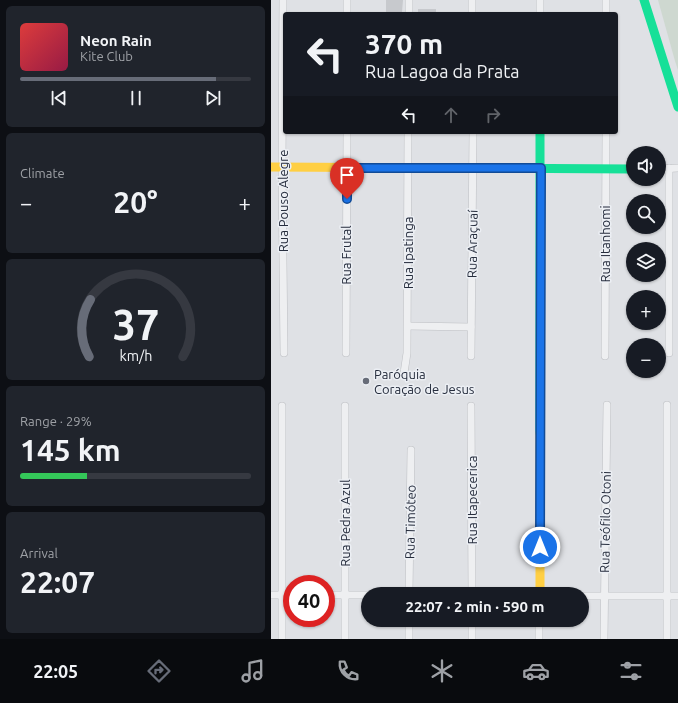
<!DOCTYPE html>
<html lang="en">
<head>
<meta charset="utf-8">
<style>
  :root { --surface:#171b24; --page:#20242c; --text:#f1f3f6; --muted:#9ea1a6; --line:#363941; --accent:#676c78 }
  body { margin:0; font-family:Ubuntu,sans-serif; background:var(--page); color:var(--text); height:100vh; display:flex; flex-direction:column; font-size:15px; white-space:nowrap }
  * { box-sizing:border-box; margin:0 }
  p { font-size:13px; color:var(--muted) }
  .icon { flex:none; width:22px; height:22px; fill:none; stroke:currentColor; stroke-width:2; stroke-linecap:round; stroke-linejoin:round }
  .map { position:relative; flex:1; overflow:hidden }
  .sheet { display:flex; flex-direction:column; gap:6px; padding:6px; background:#0d0f14; width:271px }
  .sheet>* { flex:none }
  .banner { position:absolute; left:12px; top:12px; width:335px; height:122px; border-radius:4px; box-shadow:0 1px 3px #0004; background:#171b24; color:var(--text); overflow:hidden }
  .fabs { position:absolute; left:355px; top:146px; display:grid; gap:8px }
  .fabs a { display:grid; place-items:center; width:40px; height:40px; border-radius:50%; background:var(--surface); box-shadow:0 1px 3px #0004; font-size:20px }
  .speed { position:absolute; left:12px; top:575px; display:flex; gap:8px; font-size:20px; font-weight:700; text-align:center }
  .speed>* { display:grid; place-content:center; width:52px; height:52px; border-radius:50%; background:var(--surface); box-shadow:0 1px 3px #0004; line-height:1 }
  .speed .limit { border:6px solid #d22; background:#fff; color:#111 }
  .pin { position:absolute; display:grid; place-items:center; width:34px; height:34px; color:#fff; margin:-41px -17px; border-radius:50% 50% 50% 0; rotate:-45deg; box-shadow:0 0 4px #0007 }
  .pin .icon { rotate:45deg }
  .me { position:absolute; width:44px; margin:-22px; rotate:0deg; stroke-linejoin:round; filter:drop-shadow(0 0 3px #0008) }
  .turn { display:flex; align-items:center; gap:14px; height:84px; padding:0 16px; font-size:18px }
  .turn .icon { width:52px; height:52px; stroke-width:2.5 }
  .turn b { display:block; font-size:28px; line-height:34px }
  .lanes { display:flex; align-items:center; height:38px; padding:0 16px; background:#0003; justify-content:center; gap:20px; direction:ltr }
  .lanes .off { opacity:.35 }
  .big { font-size:30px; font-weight:600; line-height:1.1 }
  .sheet .card { flex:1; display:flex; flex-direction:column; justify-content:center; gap:6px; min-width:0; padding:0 14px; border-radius:6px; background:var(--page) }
  .sheet .dial { align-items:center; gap:0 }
  .dial svg { height:104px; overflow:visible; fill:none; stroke:var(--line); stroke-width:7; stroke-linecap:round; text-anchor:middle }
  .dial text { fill:var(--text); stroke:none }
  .song { display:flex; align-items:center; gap:12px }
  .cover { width:48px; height:48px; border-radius:6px; background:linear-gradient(135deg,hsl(0 70% 55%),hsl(340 70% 35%)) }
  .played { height:4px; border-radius:2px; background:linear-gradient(90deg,var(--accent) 85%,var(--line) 85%) }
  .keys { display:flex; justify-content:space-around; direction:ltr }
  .heat { display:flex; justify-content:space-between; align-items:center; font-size:22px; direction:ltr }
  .charge { height:6px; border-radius:3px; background:linear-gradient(90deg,#34c759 29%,var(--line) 0) }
  .trip { position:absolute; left:90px; top:587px; width:228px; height:40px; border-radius:20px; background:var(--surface); box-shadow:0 1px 3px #0004; font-weight:600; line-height:40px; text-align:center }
  .dock { display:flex; height:64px; justify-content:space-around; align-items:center; background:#090b0e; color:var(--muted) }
  .dock .icon { width:28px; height:28px }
  .dock .active { color:var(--accent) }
  .dock b { font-size:18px; color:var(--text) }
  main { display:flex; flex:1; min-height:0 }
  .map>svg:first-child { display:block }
  .green { fill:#ced8d0 }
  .building { fill:#c7c9cd }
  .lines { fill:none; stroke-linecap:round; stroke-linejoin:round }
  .street-casing { stroke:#bdbfc3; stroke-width:8 }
  .street { stroke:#eeeff1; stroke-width:7 }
  .fast { stroke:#16e098; stroke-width:9 }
  .slow { stroke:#ffcf43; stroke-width:9 }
  .route-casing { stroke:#114b97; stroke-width:10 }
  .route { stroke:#1a73e8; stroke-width:7 }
  .poi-dot { fill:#676c78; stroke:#eceff4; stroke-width:1.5 }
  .labels { text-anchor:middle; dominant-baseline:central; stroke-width:3; stroke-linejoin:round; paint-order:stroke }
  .street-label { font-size:13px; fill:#262d3d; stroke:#eceff4 }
  .poi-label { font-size:13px; fill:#262d3d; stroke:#eceff4; text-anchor:start }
</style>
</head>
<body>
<main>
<section class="sheet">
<div class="card">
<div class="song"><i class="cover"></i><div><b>Neon Rain</b><p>Kite Club</p></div></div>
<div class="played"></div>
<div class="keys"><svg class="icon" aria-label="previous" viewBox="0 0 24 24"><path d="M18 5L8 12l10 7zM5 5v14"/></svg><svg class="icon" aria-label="pause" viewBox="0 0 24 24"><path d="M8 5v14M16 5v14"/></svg><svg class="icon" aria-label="next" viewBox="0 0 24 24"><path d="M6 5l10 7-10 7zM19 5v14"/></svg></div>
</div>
<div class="card"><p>Climate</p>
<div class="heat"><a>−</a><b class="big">20°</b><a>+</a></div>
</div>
<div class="card dial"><svg viewBox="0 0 100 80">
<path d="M14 69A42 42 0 1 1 86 69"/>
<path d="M14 69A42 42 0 0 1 15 25" stroke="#676c78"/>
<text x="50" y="56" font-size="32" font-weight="700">37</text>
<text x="50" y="72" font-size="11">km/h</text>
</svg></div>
<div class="card"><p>Range · 29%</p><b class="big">145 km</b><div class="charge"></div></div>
<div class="card"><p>Arrival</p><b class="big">22:07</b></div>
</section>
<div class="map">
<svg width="407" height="639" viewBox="0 0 407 639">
  <rect width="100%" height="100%" fill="#dfe1e5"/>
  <polygon class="green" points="387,0 407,0 407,70 404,61"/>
  <g class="building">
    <polygon points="115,0 132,0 131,12 115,12"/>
    <rect x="147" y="9" width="18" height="5"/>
  </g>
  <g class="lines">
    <g class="street-casing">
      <g id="street">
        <polyline points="12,0 11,167 13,353"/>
        <polyline points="76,0 76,14"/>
        <polyline points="201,0 201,14"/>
        <polyline points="269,0 269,14"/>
        <polyline points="138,14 138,0"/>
        <polyline points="335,14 335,0"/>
        <polyline points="388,169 407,168"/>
        <polyline points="137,326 200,327"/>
        <polyline points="75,353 76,132"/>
        <polyline points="398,353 398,168"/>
        <polyline points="200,356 202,132"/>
        <polyline points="334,356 335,132"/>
        <polyline points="133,373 136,353 137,132"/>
        <polyline points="74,406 74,639"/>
        <polyline points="200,406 201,594"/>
        <polyline points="138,594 140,450"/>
        <polyline points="0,595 21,595"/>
        <polyline points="55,595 97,595"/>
        <polyline points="311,596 407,596"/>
        <polyline points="11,639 11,406"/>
        <polyline points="138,639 138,620"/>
        <polyline points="201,639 201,620"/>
        <polyline points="268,639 268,620"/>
        <polyline points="333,639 336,405"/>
        <polyline points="396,639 396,405"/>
      </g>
    </g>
    <use href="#street" class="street"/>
    <g class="fast">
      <polyline points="373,0 407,107"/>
      <polyline points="269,132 269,433"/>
      <polyline points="178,168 362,169"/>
    </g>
    <g class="slow">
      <polyline points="0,167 178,168"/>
      <polyline points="269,433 269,594"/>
    </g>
  </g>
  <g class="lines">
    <g class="route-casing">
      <polyline id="route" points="76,199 76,168 270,168 269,547"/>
    </g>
    <use href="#route" class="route"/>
  </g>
  <circle class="poi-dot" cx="95" cy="381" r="4"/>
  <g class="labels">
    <g class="street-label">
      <text transform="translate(12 201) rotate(-90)">Rua Pouso Alegre</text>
      <text transform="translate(201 244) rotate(-89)">Rua Araçuaí</text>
      <text transform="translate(334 244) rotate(-90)">Rua Itanhomi</text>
      <text transform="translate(137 253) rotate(-90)">Rua Ipatinga</text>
      <text transform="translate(75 255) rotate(-90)">Rua Frutal</text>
      <text transform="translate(201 500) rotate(-90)">Rua Itapecerica</text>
      <text transform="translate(139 522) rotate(-89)">Rua Timóteo</text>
      <text transform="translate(334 522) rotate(-89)">Rua Teófilo Otoni</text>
      <text transform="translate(74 523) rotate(-90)">Rua Pedra Azul</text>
    </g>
    <g class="poi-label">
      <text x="103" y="374">Paróquia<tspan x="103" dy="15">Coração de Jesus</tspan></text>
    </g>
  </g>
</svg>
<div class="fabs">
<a><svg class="icon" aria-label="sound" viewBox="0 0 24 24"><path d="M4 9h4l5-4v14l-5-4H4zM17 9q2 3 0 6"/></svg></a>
<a><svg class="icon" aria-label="search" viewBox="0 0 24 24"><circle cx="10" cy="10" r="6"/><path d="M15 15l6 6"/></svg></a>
<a><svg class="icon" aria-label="layers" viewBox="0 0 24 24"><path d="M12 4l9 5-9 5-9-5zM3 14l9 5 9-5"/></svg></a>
<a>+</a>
<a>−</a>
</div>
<div class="speed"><div class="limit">40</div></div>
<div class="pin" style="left:76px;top:199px;background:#d93025"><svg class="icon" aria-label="arrive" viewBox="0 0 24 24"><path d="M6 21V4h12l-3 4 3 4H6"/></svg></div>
<svg class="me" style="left:269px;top:547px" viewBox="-20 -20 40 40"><circle r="17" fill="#1a73e8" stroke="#fff" stroke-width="3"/><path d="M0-11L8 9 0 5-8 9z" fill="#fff"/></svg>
<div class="trip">22:07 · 2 min · 590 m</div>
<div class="banner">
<div class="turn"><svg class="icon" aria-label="left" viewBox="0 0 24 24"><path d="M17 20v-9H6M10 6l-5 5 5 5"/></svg><div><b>370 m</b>Rua Lagoa da Prata</div></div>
<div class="lanes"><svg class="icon" aria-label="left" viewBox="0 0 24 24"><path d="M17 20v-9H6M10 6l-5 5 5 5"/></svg><svg class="icon off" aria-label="ahead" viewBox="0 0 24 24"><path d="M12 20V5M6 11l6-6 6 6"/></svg><svg class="icon off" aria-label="right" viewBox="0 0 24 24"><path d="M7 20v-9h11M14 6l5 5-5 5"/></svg></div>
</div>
</div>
</main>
<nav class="dock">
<b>22:05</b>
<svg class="icon active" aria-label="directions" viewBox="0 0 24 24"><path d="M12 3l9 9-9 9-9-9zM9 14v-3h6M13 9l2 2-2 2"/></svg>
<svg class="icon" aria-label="music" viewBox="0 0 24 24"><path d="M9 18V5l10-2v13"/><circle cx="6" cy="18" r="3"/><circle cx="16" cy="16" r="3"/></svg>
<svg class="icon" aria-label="phone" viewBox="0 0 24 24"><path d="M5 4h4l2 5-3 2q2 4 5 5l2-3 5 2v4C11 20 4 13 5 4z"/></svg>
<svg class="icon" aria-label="climate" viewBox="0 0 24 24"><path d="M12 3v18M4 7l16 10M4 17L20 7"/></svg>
<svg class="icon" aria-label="car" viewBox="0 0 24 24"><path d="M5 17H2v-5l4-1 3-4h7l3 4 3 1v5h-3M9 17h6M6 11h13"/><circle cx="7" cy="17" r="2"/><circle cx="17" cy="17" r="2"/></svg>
<svg class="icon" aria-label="filters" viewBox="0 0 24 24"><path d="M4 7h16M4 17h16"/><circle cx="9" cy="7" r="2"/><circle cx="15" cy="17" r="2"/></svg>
</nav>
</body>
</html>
